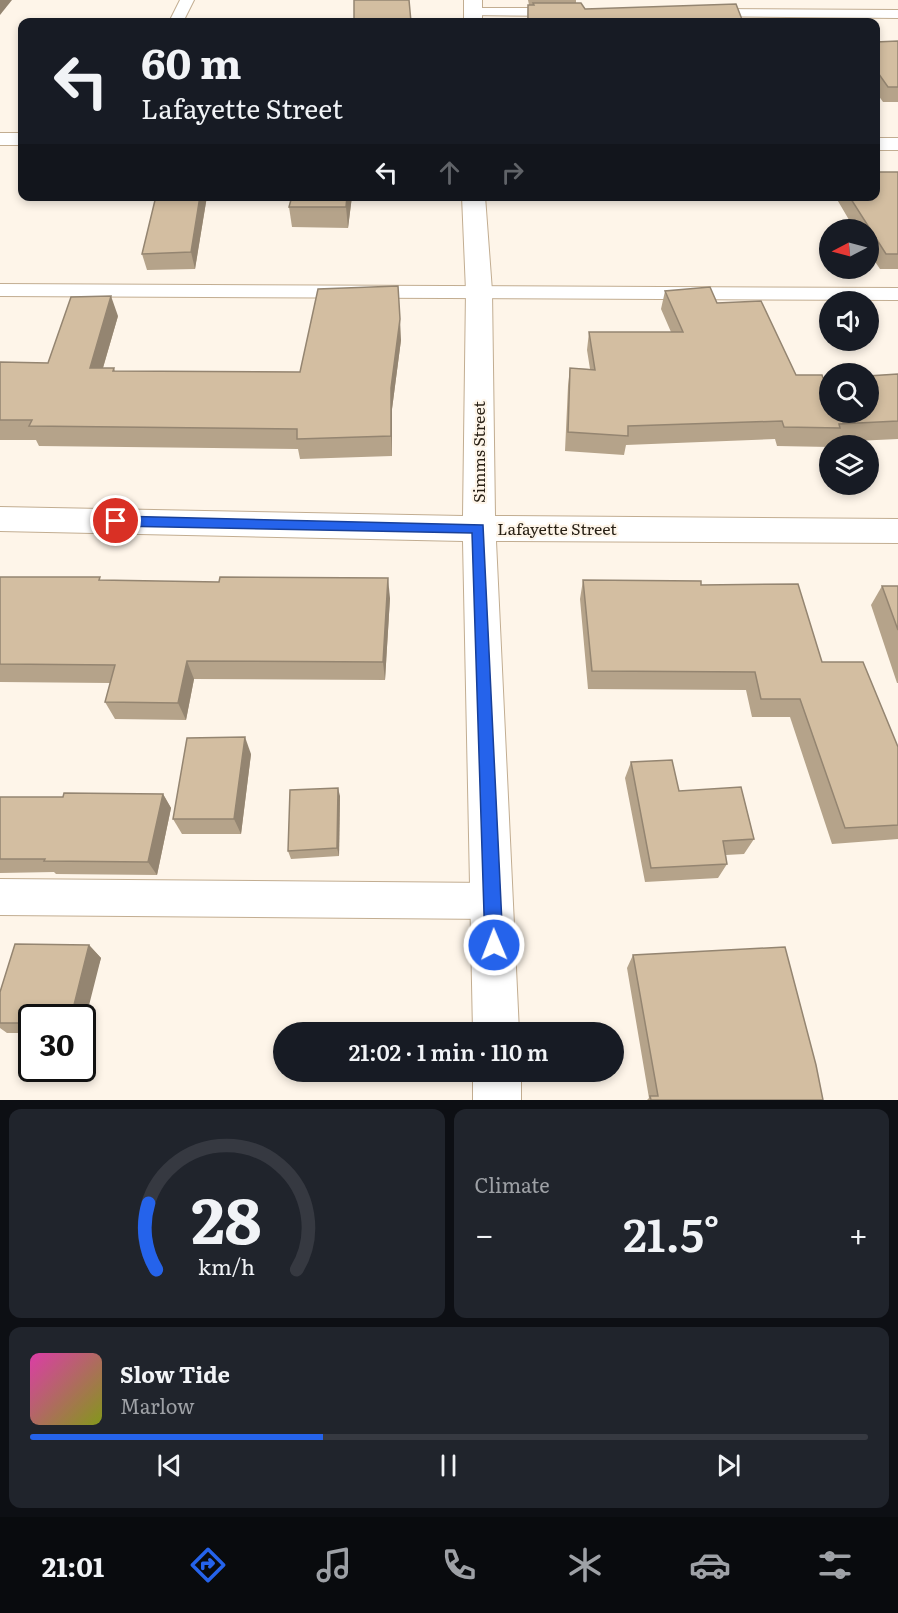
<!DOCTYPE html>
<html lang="en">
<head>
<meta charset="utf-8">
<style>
  :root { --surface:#171b24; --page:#20242c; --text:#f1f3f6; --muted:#9ea1a6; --line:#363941; --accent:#2563eb }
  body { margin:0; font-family:Literata,serif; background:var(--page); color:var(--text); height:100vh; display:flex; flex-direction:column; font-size:22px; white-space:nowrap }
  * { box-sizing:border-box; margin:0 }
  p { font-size:20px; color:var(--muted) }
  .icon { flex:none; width:33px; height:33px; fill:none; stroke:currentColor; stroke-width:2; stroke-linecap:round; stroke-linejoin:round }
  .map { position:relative; height:1100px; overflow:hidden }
  .side { display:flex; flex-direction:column; gap:9px; padding:9px; background:#0d0f14; flex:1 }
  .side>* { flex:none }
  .top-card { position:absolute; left:18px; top:18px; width:862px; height:183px; border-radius:12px; box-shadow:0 3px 9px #0003; background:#171b24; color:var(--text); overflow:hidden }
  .needle { width:39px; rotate:264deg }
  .fabs { position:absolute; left:819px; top:219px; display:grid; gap:12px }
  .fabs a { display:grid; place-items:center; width:60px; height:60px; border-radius:50%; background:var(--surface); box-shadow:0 3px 9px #0003; font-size:30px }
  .speed { position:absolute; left:18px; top:1004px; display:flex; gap:12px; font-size:30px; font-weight:700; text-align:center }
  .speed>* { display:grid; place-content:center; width:78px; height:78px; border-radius:50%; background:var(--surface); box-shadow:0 3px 9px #0003; line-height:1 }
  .speed .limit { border:3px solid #111; border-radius:9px; background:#fff; color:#111 }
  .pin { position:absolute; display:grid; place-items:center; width:51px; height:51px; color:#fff; margin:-26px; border:3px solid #fff; border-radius:50%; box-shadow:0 2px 6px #0007 }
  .me { position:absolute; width:66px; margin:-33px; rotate:359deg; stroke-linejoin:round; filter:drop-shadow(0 0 4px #0008) }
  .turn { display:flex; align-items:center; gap:21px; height:126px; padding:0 24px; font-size:27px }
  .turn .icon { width:78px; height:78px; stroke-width:2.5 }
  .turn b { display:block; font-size:42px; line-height:51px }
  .lanes { display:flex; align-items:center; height:57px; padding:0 24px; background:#0003; justify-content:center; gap:30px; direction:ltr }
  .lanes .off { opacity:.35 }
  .big { font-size:45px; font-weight:600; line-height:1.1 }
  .side .tile { flex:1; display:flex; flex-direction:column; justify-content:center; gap:9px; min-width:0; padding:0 21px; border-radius:12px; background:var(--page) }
  .side .dial { align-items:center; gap:0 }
  .dial svg { height:156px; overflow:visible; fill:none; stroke:var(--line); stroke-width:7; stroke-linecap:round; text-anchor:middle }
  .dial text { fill:var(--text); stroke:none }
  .song { display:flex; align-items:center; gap:18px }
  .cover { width:72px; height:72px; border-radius:9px; background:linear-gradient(135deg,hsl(320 70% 55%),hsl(70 70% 35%)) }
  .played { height:6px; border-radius:3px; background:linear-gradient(90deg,var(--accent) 35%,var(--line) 35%) }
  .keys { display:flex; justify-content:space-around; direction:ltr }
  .heat { display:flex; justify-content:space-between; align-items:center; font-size:33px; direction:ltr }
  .side .tiles { flex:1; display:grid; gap:9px; grid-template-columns:1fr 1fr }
  .tile:last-child { grid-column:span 2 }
  .trip { position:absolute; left:273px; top:1022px; width:351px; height:60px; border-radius:30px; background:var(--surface); box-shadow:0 3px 9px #0003; font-weight:600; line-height:60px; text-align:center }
  .tab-bar { display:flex; height:96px; justify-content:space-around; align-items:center; background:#090b0e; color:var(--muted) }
  .tab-bar .icon { width:42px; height:42px }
  .tab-bar .selected { color:var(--accent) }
  .tab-bar b { font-size:27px; color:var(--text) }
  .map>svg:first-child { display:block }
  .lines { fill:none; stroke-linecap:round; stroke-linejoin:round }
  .lane-casing { stroke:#c2ad91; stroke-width:2 }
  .street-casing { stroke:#c2ad91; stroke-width:2 }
  .lane { fill:#fff; fill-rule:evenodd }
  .street { fill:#fff; fill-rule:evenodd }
  .wall { fill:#b5a38a }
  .shaded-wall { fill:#948571 }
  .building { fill:#d3bea1; stroke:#948571; stroke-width:1.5 }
  .route { fill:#2563eb; stroke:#184099; stroke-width:1.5 }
  .labels { text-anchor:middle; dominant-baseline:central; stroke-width:4.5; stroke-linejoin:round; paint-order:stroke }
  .street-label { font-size:16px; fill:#271f14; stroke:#fef5e9 }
</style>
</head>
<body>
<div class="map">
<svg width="898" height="1100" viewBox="0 0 898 1100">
  <rect width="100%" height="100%" fill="#fef5e9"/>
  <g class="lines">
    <g class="lane-casing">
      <g id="lane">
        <polygon points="180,0 194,0 183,22 169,22"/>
        <polygon points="473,8 562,8 569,12 562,16 468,15 466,12 468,9"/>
        <polygon points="703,9 898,10 898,18 698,16 696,13"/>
        <polygon points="0,284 898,288 898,300 0,296"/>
        <polygon points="0,879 493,883 505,889 511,901 505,913 493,919 0,915"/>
      </g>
    </g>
    <g class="street-casing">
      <g id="street">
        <rect x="464" y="0" width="18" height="22"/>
        <rect x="0" y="133" width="22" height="12"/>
        <rect x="876" y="138" width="22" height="12"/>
        <polygon points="462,196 485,196 492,291 495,516 898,519 898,543 496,541 519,1032 473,1032 463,541 0,531 0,507 463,516 466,291"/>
        <rect x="473" y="1071" width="48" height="29"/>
      </g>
    </g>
    <use href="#lane" class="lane"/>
    <use href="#street" class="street"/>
  </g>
  <g class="wall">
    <polygon points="528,0 576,0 576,3 585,9 743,22 527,22 528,5 529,5"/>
    <polygon points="898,41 898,102 883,102 876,92 876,42"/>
    <polygon points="898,172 898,269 880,269 868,251 868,230 855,230 835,196 876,196"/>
    <polygon points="156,196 207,196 195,269 147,270 142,254"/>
    <polygon points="292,196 352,196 348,228 292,227 289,207"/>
    <polygon points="665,291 717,303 796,375 823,378 898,374 898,439 834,442 833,446 830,446 830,447 777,446 775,439 626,445 624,455 565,451 568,386 570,368 590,369 587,350 589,332 671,332 661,309"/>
    <polygon points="118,316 103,368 114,368 115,371 300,372 401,340 392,409 392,456 300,459 298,449 39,446 36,440 0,440 0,362 48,363"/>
    <polygon points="0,577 102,580 390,598 385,680 194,679 186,720 115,719 105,702 110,683 0,682"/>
    <polygon points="583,580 701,585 822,662 898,747 898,839 832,844 790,717 752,717 746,690 588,689 580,599"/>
    <polygon points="882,586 898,586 898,683 897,683 871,605"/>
    <polygon points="251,754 241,834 182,834 173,819"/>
    <polygon points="631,762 679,791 754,839 744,854 726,855 727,864 718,878 645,882 625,778"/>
    <polygon points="163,794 171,808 157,875 56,874 54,872 0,873 0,797 63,797"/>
    <polygon points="340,796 339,856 291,859 288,851"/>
    <polygon points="89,945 101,958 82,1017 32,1017 32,1033 7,1033 0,1028 0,992"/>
    <polygon points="633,955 823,1100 647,1100 649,1098 627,968"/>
  </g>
  <g class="shaded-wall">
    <polygon points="0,0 12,0 0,15"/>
    <polygon points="200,196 207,196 195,269 191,252"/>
    <polygon points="347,196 352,196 348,228 346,207"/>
    <polygon points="111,296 118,316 97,388 90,368"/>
    <polygon points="400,319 401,340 392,409 392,456 391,436 391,388"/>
    <polygon points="388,578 390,598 385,680 383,662"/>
    <polygon points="187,661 194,679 186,720 178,703"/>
    <polygon points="245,737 251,754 241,834 234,819"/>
    <polygon points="338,788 340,796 339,856 337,848"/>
    <polygon points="163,794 171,808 157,875 148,862"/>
    <polygon points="89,945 101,958 82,1033 82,1017 71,1017"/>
  </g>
  <g class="building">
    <polygon points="354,0 409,0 411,22 354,22"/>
    <polygon points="533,3 581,3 585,9 736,4 743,22 528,22 528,5 534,5"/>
    <polygon points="898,41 898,87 888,87 876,70 876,42"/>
    <polygon points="876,172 898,172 898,254 886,254 849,196 876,196"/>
    <polygon points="156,196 200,196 191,252 142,254"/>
    <polygon points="292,196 347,196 346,207 289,207"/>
    <polygon points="398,286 400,319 391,388 391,436 297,439 297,429 29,426 32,420 0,420 0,362 48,363 71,297 111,296 90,368 114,368 113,371 300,372 318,289"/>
    <polygon points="710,287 717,303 761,301 796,375 822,375 823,378 830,377 830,412 868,412 868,376 898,374 898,421 839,424 840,428 784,427 782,421 628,426 628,436 568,432 570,368 595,370 589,332 683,332 665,291"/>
    <polygon points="0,577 100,577 99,580 219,582 220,577 388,578 383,662 187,661 178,703 105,702 115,665 0,664"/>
    <polygon points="583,580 701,581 701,585 798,584 822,662 863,662 898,747 898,825 845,828 800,699 761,699 755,672 592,671"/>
    <polygon points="882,586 898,586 898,630"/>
    <polygon points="245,737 234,819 173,819 187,738"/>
    <polygon points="672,760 679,791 741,787 754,839 723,841 727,864 651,868 631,762"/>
    <polygon points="338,788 337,848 288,851 290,790"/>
    <polygon points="64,793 163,794 148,862 44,861 45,859 0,859 0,797 63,797"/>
    <polygon points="15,944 89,945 71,1017 32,1017 32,1023 0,1023 0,992"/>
    <polygon points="785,947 816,1065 823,1100 651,1100 650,1096 658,1096 633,955"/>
  </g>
  <polygon class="route" points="116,516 483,525 503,945 500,951 494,954 487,951 485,945 472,533 116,526 110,521"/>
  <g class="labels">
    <g class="street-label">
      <text transform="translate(478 452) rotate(-90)">Simms Street</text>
      <text x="557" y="528">Lafayette Street</text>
    </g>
  </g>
</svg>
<div class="fabs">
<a><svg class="needle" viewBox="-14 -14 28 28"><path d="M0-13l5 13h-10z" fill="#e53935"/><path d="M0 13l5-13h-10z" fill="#9ea1a6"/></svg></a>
<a><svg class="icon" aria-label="sound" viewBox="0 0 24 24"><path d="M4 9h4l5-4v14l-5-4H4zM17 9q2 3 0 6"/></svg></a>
<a><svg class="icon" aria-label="search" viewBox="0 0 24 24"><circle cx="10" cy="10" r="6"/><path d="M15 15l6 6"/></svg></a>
<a><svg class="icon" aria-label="layers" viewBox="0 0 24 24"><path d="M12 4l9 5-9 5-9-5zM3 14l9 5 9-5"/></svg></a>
</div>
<div class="speed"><div class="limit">30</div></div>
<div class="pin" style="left:116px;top:521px;background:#d93025"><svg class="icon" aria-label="arrive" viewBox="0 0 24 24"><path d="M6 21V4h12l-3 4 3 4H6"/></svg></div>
<svg class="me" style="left:494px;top:945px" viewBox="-20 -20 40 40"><circle r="17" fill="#2563eb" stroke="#fff" stroke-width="3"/><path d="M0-11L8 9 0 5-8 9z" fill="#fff"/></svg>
<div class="trip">21:02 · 1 min · 110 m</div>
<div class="top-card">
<div class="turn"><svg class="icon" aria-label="left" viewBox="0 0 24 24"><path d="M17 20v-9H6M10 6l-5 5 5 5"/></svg><div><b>60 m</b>Lafayette Street</div></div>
<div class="lanes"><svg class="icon" aria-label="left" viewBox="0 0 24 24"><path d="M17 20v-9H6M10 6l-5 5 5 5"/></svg><svg class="icon off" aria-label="ahead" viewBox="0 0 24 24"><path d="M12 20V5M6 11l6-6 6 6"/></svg><svg class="icon off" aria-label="right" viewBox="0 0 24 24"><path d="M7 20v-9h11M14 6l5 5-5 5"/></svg></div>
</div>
</div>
<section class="side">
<div class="tiles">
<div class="tile dial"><svg viewBox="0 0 100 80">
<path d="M14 69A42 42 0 1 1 86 69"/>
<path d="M14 69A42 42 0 0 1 10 35" stroke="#2563eb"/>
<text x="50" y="56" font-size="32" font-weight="700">28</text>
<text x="50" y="72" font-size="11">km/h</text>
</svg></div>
<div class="tile"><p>Climate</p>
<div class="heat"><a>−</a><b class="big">21.5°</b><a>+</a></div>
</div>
<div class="tile">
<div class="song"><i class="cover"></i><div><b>Slow Tide</b><p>Marlow</p></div></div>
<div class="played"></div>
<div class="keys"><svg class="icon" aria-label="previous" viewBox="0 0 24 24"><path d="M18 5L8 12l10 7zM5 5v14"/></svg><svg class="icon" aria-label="pause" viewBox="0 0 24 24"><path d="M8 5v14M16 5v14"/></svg><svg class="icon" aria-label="next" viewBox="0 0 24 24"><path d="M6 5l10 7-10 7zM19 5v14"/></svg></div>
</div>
</div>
</section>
<nav class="tab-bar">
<b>21:01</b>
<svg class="icon selected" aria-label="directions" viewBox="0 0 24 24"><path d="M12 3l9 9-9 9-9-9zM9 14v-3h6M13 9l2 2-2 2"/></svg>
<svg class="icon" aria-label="music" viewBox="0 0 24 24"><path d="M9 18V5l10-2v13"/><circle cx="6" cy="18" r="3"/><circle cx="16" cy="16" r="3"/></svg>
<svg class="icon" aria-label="phone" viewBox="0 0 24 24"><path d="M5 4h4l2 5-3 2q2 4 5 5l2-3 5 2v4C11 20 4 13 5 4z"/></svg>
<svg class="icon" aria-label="climate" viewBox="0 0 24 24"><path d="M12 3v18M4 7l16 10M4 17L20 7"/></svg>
<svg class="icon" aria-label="car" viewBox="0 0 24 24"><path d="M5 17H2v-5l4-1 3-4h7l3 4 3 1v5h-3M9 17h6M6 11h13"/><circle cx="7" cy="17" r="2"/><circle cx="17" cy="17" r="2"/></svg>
<svg class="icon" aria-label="filters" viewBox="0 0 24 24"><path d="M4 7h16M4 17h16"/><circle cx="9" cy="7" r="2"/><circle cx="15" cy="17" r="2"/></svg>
</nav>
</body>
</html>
